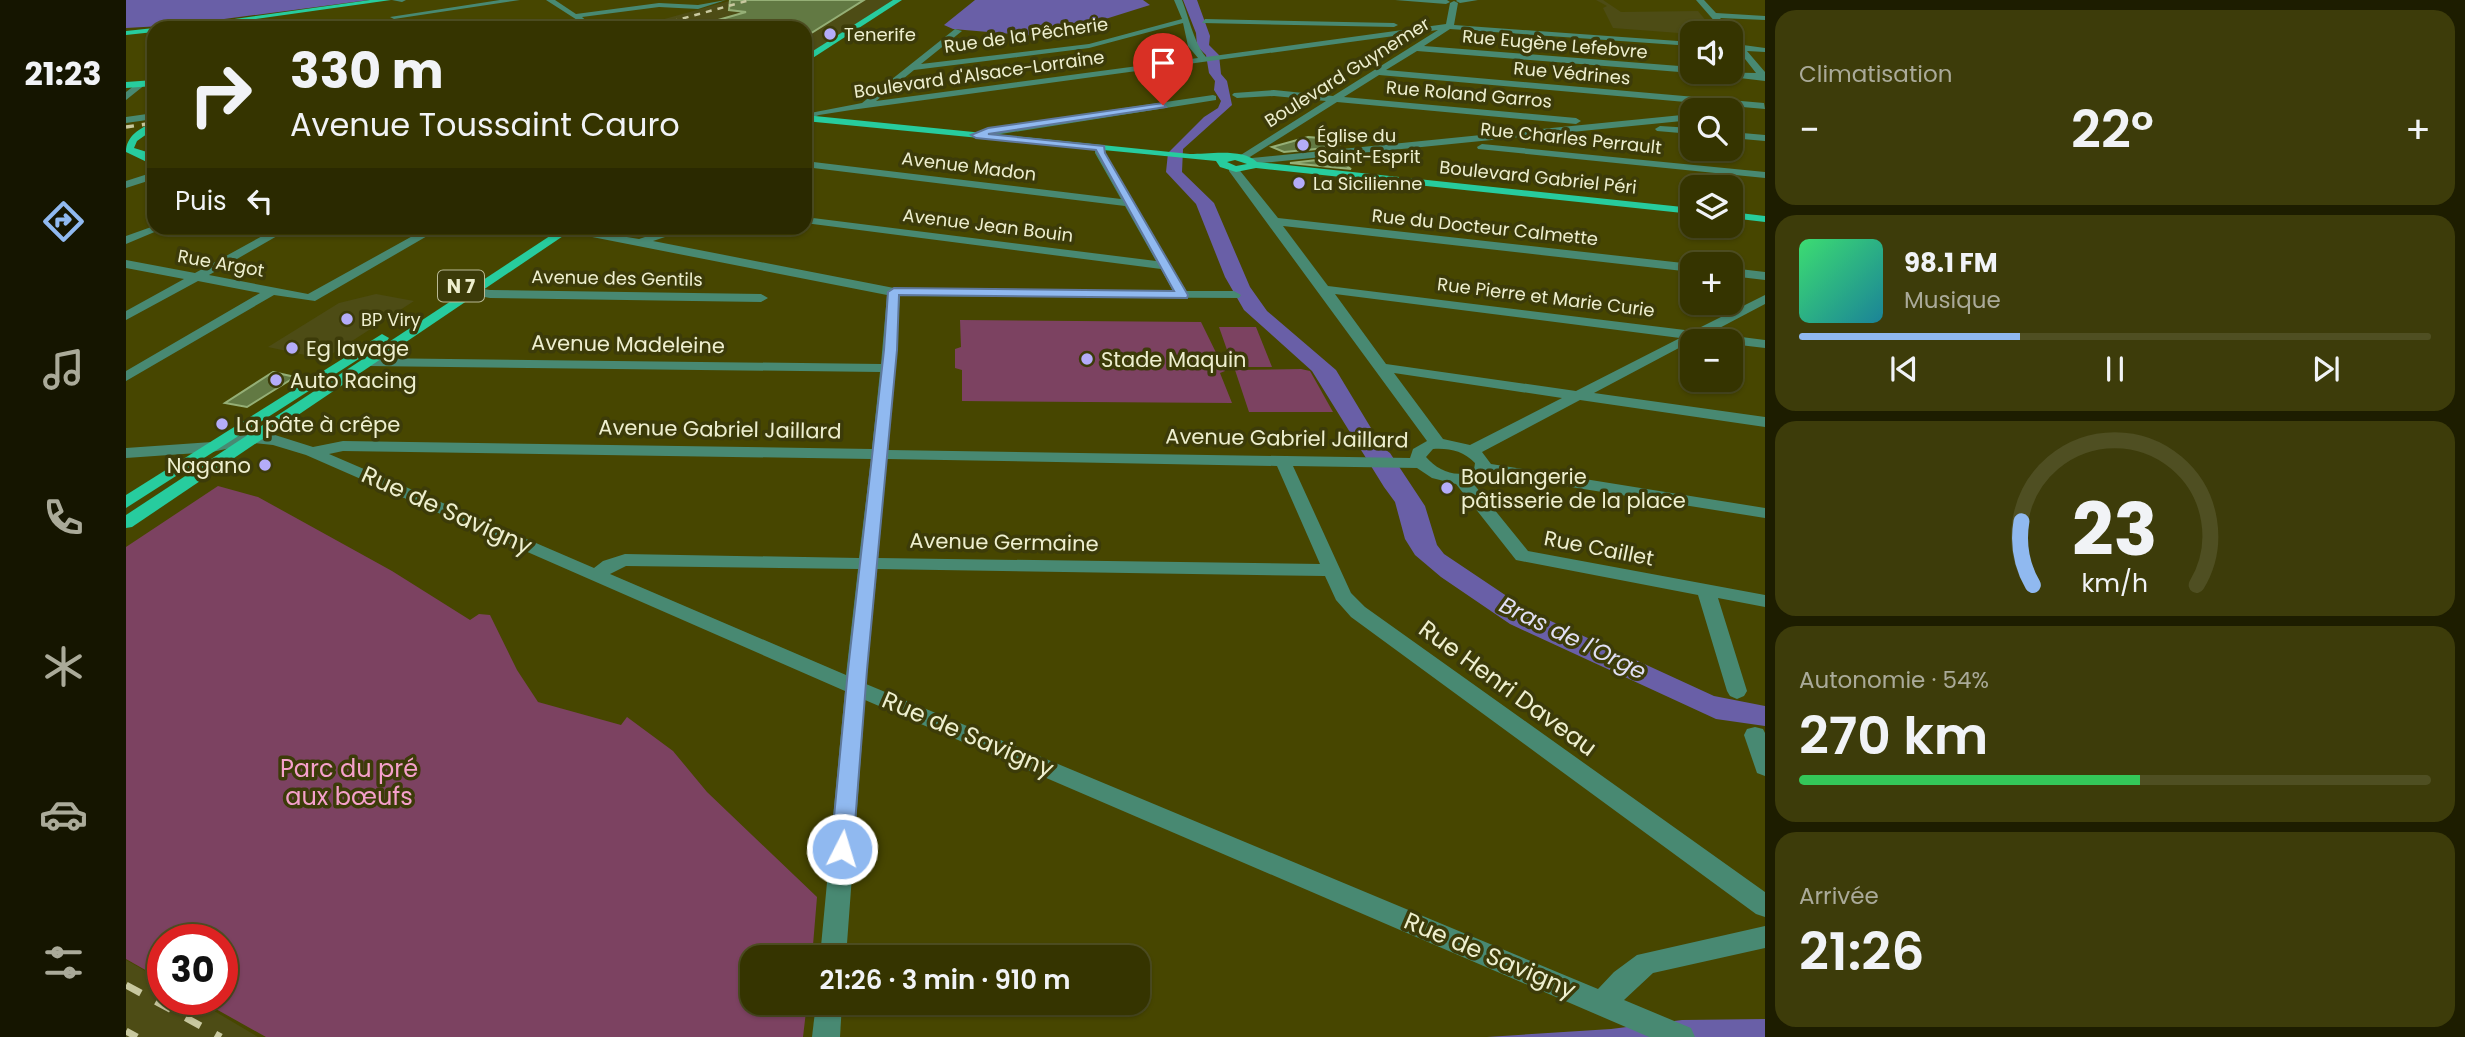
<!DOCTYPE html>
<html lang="fr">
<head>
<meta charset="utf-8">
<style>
  :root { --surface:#353400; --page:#3d3c0a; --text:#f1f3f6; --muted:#aa9; --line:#4f4f22; --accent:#90b9f0 }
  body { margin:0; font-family:Poppins,sans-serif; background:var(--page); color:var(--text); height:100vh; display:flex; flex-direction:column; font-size:26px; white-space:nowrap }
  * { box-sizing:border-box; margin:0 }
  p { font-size:23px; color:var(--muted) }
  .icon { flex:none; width:38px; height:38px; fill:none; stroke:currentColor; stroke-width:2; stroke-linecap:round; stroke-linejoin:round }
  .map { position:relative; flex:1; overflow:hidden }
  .details { display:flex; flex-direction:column; gap:10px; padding:10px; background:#1d1d00; width:700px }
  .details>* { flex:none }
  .banner { position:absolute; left:21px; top:21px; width:665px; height:214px; border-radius:21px; box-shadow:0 2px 5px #0004,0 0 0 2px var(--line); background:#353400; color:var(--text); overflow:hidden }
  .tools { position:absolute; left:1554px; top:21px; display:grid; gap:14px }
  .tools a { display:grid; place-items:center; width:63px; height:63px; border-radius:14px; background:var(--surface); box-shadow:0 2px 5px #0004,0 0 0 2px var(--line); font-size:35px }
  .speed { position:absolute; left:21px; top:924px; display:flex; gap:14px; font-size:35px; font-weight:700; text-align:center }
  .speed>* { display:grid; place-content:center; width:91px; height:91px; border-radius:50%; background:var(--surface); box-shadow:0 2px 5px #0004,0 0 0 2px var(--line); line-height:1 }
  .speed .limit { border:10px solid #d22; background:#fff; color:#111 }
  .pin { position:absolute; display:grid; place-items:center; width:60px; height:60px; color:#fff; margin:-72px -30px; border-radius:50% 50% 50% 0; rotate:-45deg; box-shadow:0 0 7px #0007 }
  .pin .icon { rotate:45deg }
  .me { position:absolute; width:77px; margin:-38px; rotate:5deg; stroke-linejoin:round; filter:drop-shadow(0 0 5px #0008) }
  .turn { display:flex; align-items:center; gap:24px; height:147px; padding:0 28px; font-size:32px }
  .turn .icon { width:91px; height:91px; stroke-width:2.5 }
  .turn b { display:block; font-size:49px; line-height:60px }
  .then { display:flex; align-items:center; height:66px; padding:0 28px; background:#0003; gap:14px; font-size:26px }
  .big { font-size:52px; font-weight:600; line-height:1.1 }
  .details .tile { flex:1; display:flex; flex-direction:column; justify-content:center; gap:10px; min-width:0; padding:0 24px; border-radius:21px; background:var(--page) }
  .details .dial { align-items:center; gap:0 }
  .dial svg { height:182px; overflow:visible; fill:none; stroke:var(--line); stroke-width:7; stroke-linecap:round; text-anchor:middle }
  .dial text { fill:var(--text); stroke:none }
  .song { display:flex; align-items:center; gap:21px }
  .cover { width:84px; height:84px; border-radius:10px; background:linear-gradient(135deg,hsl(140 70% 55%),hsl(190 70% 35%)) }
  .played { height:7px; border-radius:4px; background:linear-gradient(90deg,var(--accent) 35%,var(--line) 35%) }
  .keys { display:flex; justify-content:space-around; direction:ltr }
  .heat { display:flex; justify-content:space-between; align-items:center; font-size:38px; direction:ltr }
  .charge { height:10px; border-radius:5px; background:linear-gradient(90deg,#34c759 54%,var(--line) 0) }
  .trip { position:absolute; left:614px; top:945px; width:410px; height:70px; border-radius:21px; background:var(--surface); box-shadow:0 2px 5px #0004,0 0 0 2px var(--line); font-weight:600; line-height:70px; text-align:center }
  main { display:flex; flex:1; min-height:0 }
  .menu { display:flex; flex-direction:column; width:126px; justify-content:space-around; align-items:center; background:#151500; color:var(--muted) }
  .menu .icon { width:49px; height:49px }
  .menu .selected { color:var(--accent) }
  .menu b { font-size:32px; color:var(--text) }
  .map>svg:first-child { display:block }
  .built { fill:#4d4c15 }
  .green { fill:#7c4261 }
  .water { fill:#695fa7 }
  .building { fill:#627943; stroke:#95af76; stroke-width:2 }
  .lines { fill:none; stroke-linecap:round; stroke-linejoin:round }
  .minor { fill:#488972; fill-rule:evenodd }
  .major { fill:#27cc9e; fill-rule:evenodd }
  .rail-far2 { stroke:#c8c89f; stroke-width:2.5; stroke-dasharray:6 6; stroke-linecap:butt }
  .rail-far1 { stroke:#c8c89f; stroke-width:3.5; stroke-dasharray:8 8; stroke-linecap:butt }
  .rail { stroke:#c8c89f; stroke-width:7; stroke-dasharray:17 17; stroke-linecap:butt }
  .route { fill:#90b9f0; stroke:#5e789c; stroke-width:2 }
  .poi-dot { fill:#b4acf9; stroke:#3c3b09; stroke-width:2.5 }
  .labels { text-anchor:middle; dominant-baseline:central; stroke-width:7; stroke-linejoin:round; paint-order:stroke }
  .far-poi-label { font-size:18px; fill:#eeefcf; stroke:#3c3b09; text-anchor:start }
  .far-street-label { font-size:18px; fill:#eeefcf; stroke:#3c3b09 }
  .shield { fill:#3c3b09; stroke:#b9b994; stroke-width:2 }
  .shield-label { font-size:19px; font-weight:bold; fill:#eeefcf }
  .street-label { font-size:21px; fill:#eeefcf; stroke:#3c3b09 }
  .poi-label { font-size:21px; fill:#eeefcf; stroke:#3c3b09; text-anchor:start }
  .water-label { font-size:23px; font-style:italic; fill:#e0dff4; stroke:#3c3b09 }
  .near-street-label { font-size:24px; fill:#eeefcf; stroke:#3c3b09 }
  .near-park-label { font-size:24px; fill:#f5a0cb; stroke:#3c3b09 }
</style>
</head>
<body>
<main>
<nav class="menu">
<b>21:23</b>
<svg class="icon selected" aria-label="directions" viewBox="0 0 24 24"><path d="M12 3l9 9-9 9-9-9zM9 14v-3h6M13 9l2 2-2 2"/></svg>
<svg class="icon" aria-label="music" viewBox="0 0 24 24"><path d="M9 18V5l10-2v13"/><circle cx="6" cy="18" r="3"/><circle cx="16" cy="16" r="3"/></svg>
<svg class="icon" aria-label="phone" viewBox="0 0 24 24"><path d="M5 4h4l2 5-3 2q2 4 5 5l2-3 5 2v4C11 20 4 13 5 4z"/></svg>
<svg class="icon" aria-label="climate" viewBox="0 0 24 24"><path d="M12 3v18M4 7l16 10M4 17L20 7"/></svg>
<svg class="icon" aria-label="car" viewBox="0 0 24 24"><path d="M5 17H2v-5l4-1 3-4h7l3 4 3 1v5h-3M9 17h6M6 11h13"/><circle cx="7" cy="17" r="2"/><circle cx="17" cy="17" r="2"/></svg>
<svg class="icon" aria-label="filters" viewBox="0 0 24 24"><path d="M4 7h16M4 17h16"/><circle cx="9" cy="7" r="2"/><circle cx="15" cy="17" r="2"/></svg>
</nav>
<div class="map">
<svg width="1639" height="1037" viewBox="0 0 1639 1037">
  <rect width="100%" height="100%" fill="#474600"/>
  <g class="built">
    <polygon points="607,0 772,0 679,60 679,28 506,28"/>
    <polygon points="1470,0 1477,0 1495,12 1572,11 1590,33 1566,34 1487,28 1477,8 1481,6"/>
    <polygon points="250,294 288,301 198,359 142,347 213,303"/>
    <polygon points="0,960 37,981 37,999 68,999 132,1037 0,1037"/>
  </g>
  <g class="green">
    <polygon points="834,320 1075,322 1099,371 1094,373 1106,403 836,401 836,370 829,368 829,349 835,347"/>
    <polygon points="1093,327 1130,327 1146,367 1107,367"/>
    <polygon points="1175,369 1184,371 1207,412 1123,412 1109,370"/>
    <polygon points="92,486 132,497 266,571 344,620 353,614 364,615 391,670 412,702 495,725 501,717 547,751 581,792 691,897 686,957 626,957 626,1003 681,1003 677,1037 140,1037 72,999 96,999 96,940 37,940 37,980 0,959 0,547"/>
  </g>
  <g class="water">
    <polygon points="0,0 243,0 53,25 0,28"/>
    <polygon points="849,0 1017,0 1024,5 922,37 827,29 818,25"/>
    <polygon points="1057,0 1071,0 1084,36 1083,45 1093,55 1095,74 1101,81 1106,105 1057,149 1056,172 1088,203 1124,287 1141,311 1210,370 1257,448 1264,453 1299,506 1311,545 1318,554 1403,611 1588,696 1639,706 1639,726 1590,719 1384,624 1315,577 1289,555 1279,539 1269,502 1258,487 1186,371 1118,310 1099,277 1070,204 1040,172 1042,153 1078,117 1092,108 1095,101 1088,90 1089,81 1083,73 1080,55 1071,46 1070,33"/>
    <polygon points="1639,1019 1639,1037 1361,1037 1485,1029 1556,1020"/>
  </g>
  <g class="building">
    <polygon points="604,0 738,0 679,37 679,28 578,28 578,24 620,12 603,10"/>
    <polygon points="1182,137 1218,140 1219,143 1201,148 1158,152 1146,147"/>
    <polygon points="1209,158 1225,169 1164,163"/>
    <polygon points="147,372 169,377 121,407 99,403"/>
  </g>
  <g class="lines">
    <g class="minor">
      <polygon points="266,0 280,0 276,2"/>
      <polygon points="374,0 394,0 268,19 264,17"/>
      <polygon points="420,0 429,0 450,14 533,3 572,5 600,0 572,9 533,7 456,17 463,23 459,25"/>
      <path d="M1048,0H1056C1063,18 1068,43 1080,57L1320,24L1324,3L1328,1L1332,3L1328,25L1566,42V46L1324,29L1298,46L1566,67V72H1569L1566,73L1291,51L1260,70L1638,103L1639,109L1253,75L1218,97L1450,118L1455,121L1450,124L1211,102L1119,160L1110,158L1200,101L1148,96L1111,98L1106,95L1108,93L1148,90L1207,96L1312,30L725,110L693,115L679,120V114L736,103L829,29L836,31L795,64L963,44L1056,19ZM1057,23L1062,46L1072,58L750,101L788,70L963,48Z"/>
      <polygon points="1269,0 1321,0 1324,2 1320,4"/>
      <polygon points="1352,0 1334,3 1330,1 1331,0"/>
      <polygon points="1570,0 1578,0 1590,13 1639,16 1639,20 1594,18 1598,22 1591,24"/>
      <polygon points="1079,19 1268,23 1272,25 1268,27 1076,23"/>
      <polygon points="1605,34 1617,45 1639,48 1639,52 1621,51 1639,72 1639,81 1580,74 1579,72 1630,73 1612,50 1605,48 1608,45"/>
      <polygon points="13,82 20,84 0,100 0,92"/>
      <polygon points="1087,95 1090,96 1090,100 850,138 845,135 862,128"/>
      <polygon points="28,113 28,119 0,123 0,117"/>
      <polygon points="1566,114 1566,120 1126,164 1121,161 1126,158"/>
      <polygon points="1534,126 1566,128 1566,134 1531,131 1529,129"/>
      <polygon points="1605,132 1639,135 1639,141 1605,138"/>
      <polygon points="1356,144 1639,172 1639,178 1352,149 1351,147"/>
      <path d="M974,145L979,148V153L1060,291H1108L1115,295L1113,298L774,296L762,450L1284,458L1287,449L1301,441L1103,171V167H1111L1152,218L1566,264V272L1157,226L1202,286L1567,331L1639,295V304L1584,333L1639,340V348L1605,344V341H1566L1468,393L1639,417V427L1454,400L1356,452L1365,464L1639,508V518L1363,474L1346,482L1402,551L1639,595V607L1592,598L1621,691L1618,696L1611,699L1604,696L1601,691L1572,595L1390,560L1330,484L1306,478L1291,468L1167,466L1225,593L1239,607L1639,892V917L1630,914L1225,617L1210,600L1199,576L751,569L740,684L1472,989L1488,972L1511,955L1639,926V948L1527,973L1498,1000L1565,1028L1569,1037H1523L739,700L720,957H694L719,691L180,455L147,445L127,443L86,452L0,458V448L86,442L127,433L149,435L187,447L217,441L746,449L754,372L242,366L235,362L242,358L755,364L761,295L456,235L446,228L513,239L546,228H562L560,230L527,241L768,288L1047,291L1035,269L679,223V217L1030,261L999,206L679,167V161L995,199L969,153V148ZM1209,294L1554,338L1450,391L1260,364ZM1268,373L1436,398L1344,445L1317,439ZM1307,449C1324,448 1337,451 1349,463L1348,470C1331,479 1312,471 1300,457ZM217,451L745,459L733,558L499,554L477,561L468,568L203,454ZM761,459L1151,466L1194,564L752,558ZM500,566L732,569L720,675L484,574Z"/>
      <polygon points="28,172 28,179 0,188 0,181"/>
      <polygon points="28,226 38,228 0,244 0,236"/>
      <polygon points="151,228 165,228 83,275 182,294 301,228 315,228 189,301 148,295 0,381 0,371 134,293 72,281 0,320 0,311 58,279 0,268 0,260 69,273"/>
      <polygon points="1605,268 1639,272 1639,280 1605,276"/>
      <polygon points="347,287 364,290 635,294 642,298 635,302 364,298 342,294 342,288"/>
      <polygon points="1629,727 1637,729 1639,733 1639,776 1631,773 1618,735 1621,729"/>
      <polygon points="690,1003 716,1003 714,1037 686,1037"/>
    </g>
    <g class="major">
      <polygon points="244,0 265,0 66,28 44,28"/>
      <polygon points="767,0 776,0 679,63 679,56"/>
      <polygon points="28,28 28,32 0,35 0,31"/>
      <polygon points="28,80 28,86 0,88 0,82"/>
      <path d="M679,115L1064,154C1083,154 1117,148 1131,162L1566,208V214L1130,168L1110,172L1094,167L1090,161L679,121ZM1109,160L1121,164L1110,166L1101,162Z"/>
      <path d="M28,122V129L11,141L8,148L21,152L27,158V162L23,163L0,152C0,136 14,128 28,122Z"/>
      <polygon points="1605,212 1639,216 1639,222 1605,218"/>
      <polygon points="436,228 449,228 6,527 0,528 0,515"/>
      <polygon points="256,334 263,338 261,341 0,508 0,495"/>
    </g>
    <polyline class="rail-far2" points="522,28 624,0"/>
    <polyline class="rail-far1" points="0,127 28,123"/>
    <g class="rail">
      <polyline points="0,985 95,1037"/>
      <polyline points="0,1031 11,1037"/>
    </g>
  </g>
  <polygon class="route" points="1037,103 1040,107 862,134 978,146 979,153 1062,295 1061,298 773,295 771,350 741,670 727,849 724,856 716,859 709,856 705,849 722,670 758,350 762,292 768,288 1048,291 970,150 850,138 845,135 862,128"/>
  <g class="poi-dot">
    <circle cx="704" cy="34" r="7"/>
    <circle cx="1177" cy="145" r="7"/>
    <circle cx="1173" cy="183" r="7"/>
    <circle cx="221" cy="319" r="7"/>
    <circle cx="166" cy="348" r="7"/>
    <circle cx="961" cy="359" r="7"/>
    <circle cx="150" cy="380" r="7"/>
    <circle cx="96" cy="424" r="7"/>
    <circle cx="139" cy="465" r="7"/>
    <circle cx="1321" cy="488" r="7"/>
  </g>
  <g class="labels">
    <g class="far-poi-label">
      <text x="718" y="34">Tenerife</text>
      <text x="1191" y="135">Église du<tspan x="1191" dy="21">Saint-Esprit</tspan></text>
      <text x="1187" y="183">La Sicilienne</text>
      <text x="235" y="319">BP Viry</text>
    </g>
    <g class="far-street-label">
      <text transform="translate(900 35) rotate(-8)">Rue de la Pêcherie</text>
      <text transform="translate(1429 44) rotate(5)">Rue Eugène Lefebvre</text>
      <text transform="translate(1221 72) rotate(-32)">Boulevard Guynemer</text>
      <text transform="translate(1446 73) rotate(5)">Rue Védrines</text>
      <text transform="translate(853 74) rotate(-8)">Boulevard d'Alsace-Lorraine</text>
      <text transform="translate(1343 94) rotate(5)">Rue Roland Garros</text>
      <text transform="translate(1445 138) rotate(6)">Rue Charles Perrault</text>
      <text transform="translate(843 166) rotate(7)">Avenue Madon</text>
      <text transform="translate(1412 177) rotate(6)">Boulevard Gabriel Péri</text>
      <text transform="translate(862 225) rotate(7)">Avenue Jean Bouin</text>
      <text transform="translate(1359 227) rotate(6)">Rue du Docteur Calmette</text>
      <text transform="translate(95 263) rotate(10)">Rue Argot</text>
      <text transform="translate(491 278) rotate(1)">Avenue des Gentils</text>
      <text transform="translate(1420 297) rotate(7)">Rue Pierre et Marie Curie</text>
    </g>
    <rect class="shield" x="312" y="270.5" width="46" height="31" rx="5"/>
    <g class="shield-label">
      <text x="335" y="286">N 7</text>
    </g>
    <g class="street-label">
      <text transform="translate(502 344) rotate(1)">Avenue Madeleine</text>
      <text transform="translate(594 429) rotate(1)">Avenue Gabriel Jaillard</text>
      <text transform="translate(1161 438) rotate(1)">Avenue Gabriel Jaillard</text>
      <text transform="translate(878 542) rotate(1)">Avenue Germaine</text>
      <text transform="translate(1473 548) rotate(11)">Rue Caillet</text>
    </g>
    <g class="poi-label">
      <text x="180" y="348">Eg lavage</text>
      <text x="975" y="359">Stade Maquin</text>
      <text x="164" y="380">Auto Racing</text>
      <text x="110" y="424">La pâte à crêpe</text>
      <text x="125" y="465" text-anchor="end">Nagano</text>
      <text x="1335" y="476">Boulangerie<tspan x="1335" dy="24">pâtisserie de la place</tspan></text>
    </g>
    <g class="water-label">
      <text transform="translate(1447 638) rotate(26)">Bras de l'Orge</text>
    </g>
    <g class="near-street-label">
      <text transform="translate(321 510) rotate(24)">Rue de Savigny</text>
      <text transform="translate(1382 688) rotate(36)">Rue Henri Daveau</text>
      <text transform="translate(842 734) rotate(23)">Rue de Savigny</text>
      <text transform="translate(1364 955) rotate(23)">Rue de Savigny</text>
    </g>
    <g class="near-park-label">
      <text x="223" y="768">Parc du pré<tspan x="223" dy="28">aux bœufs</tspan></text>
    </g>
  </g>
</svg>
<div class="tools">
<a><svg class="icon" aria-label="sound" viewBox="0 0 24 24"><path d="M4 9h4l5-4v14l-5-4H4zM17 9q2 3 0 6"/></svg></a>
<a><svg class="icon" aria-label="search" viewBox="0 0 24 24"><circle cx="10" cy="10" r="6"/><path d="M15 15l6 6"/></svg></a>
<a><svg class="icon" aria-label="layers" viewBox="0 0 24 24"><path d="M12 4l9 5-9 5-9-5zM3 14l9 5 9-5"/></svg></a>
<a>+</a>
<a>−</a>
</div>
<div class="speed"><div class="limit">30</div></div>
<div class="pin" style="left:1037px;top:105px;background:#d93025"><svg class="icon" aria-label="arrive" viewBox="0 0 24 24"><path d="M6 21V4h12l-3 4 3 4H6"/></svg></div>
<svg class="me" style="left:716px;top:849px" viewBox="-20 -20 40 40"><circle r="17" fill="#90b9f0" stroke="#fff" stroke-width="3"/><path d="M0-11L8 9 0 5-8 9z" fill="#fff"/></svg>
<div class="trip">21:26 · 3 min · 910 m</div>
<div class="banner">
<div class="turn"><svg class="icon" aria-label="right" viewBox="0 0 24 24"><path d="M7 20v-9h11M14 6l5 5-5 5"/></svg><div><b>330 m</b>Avenue Toussaint Cauro</div></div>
<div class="then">Puis<svg class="icon" aria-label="left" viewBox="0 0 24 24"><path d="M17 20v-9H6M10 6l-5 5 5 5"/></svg></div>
</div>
</div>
<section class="details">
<div class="tile"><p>Climatisation</p>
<div class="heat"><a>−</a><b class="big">22°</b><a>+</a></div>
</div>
<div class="tile">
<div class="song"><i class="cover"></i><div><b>98.1 FM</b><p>Musique</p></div></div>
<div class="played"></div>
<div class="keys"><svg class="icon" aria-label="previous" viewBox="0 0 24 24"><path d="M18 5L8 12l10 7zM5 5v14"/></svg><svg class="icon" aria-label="pause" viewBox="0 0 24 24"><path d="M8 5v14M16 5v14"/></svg><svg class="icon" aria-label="next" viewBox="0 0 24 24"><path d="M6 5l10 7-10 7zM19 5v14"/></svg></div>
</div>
<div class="tile dial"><svg viewBox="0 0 100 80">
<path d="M14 69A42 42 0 1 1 86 69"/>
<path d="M14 69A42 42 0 0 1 9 41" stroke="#90b9f0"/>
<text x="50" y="56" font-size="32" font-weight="700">23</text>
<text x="50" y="72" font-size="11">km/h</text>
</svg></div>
<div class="tile"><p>Autonomie · 54%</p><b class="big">270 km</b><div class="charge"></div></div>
<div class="tile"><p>Arrivée</p><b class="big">21:26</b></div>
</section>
</main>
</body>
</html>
